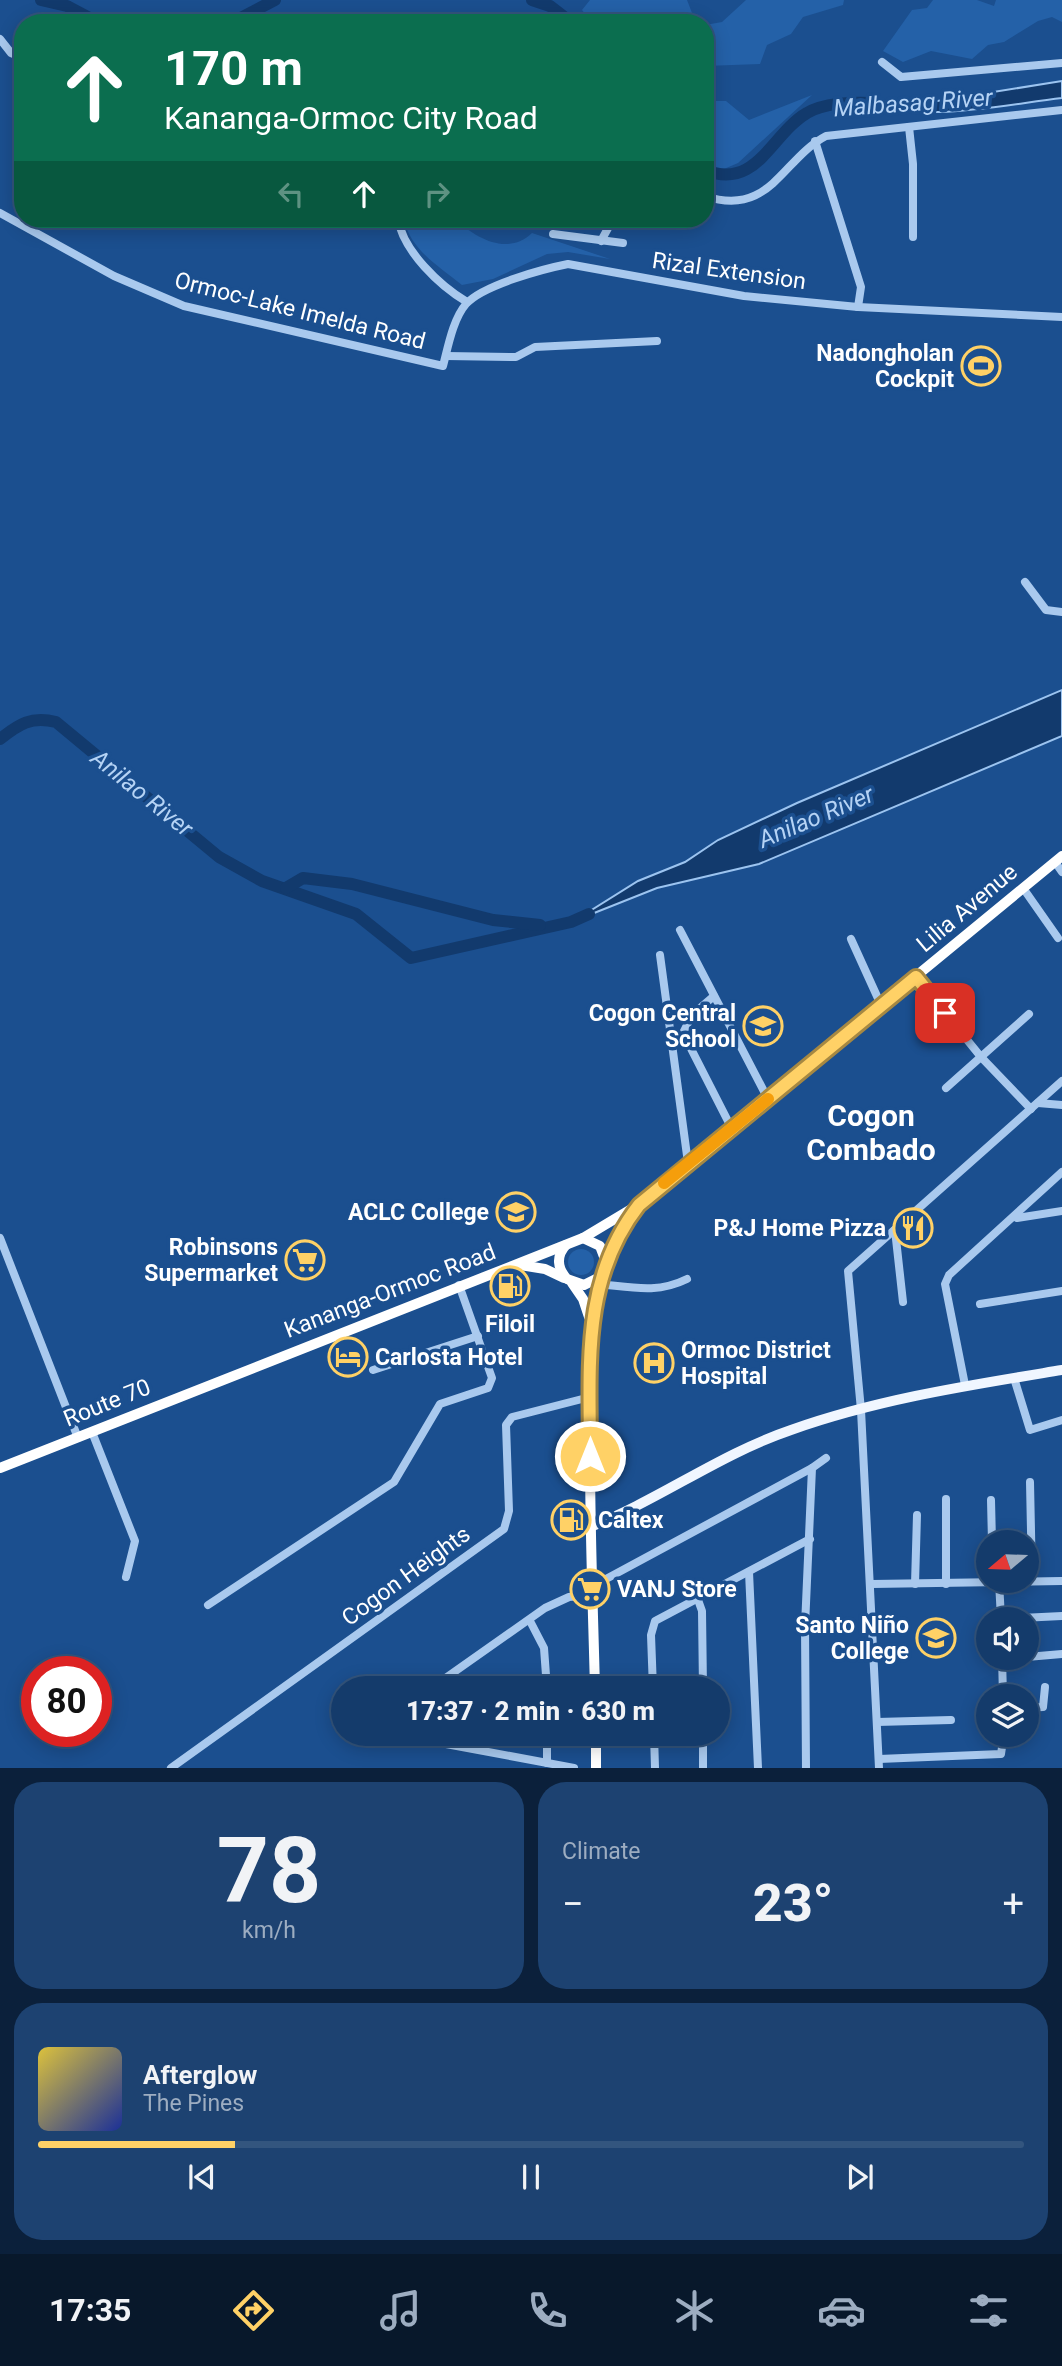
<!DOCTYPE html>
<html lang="en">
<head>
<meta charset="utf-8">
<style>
  :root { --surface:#143b6b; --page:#1d4271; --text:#f1f3f6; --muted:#9dadc1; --line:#33557e; --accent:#ffd166 }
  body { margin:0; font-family:Roboto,sans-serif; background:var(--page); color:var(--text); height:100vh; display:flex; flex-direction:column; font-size:26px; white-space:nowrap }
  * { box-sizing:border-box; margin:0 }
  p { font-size:23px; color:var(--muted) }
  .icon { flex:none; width:38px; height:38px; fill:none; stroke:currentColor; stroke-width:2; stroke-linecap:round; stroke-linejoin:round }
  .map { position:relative; height:1768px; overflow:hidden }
  .drawer { display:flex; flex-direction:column; gap:14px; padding:14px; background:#0b203b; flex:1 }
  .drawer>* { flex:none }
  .top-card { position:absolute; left:14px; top:14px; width:700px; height:214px; border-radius:28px; box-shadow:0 4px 18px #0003,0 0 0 2px var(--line); background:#0b6e4f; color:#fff; overflow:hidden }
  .needle { width:46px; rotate:251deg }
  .buttons { position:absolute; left:976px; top:1530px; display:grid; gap:14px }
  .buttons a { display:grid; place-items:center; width:63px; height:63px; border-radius:50%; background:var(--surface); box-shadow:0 4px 18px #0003,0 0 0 2px var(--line); font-size:35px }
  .speed { position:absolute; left:21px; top:1656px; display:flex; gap:14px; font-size:35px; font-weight:700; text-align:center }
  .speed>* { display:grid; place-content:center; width:91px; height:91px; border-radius:50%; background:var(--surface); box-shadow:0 4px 18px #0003,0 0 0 2px var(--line); line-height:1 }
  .speed .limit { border:10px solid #d22; background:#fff; color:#111 }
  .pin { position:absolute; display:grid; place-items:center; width:60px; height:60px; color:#fff; margin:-30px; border-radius:14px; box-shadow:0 4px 10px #0006 }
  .me { position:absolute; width:77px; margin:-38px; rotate:0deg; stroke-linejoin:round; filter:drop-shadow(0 0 5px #0008) }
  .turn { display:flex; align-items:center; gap:24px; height:147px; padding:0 35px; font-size:32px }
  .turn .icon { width:91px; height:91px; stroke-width:2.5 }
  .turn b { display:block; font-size:49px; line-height:60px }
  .lanes { display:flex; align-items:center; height:66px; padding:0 35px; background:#0003; justify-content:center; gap:35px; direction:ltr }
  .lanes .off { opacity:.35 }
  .big { font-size:52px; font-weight:800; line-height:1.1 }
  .drawer .card { flex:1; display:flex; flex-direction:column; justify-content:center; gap:10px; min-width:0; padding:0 24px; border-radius:28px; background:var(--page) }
  .drawer .dial { align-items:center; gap:0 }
  .dial b { font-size:91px; line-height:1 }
  .song { display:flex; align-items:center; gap:21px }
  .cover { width:84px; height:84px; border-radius:10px; background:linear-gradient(135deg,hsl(50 70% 55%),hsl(230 70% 35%)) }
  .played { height:7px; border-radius:4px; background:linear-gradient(90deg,var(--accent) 20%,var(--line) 20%) }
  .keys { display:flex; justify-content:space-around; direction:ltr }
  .heat { display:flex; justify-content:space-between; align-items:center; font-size:38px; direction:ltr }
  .drawer .tiles { flex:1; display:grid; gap:14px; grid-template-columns:1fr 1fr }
  .card:last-child { grid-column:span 2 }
  .trip { position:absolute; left:331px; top:1676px; width:399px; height:70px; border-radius:35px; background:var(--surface); box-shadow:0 4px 18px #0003,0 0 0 2px var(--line); font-weight:800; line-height:70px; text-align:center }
  .tab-bar { display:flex; height:112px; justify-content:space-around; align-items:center; background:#08182b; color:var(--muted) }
  .tab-bar .icon { width:49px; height:49px }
  .tab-bar .active { color:var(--accent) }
  .tab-bar b { font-size:32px; color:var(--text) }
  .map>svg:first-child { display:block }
  .green { fill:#2461a8 }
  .water { fill:#123a6d; stroke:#9cc4f0; stroke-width:2 }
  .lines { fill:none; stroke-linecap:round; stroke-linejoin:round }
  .river { stroke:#123a6d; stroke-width:12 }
  .minor { stroke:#a9c9ee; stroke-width:8 }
  .major { stroke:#f0f6ff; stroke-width:10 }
  .highway { stroke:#fff; stroke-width:10 }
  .route-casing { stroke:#a68842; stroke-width:18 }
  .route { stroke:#ffd166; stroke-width:12 }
  .slow { stroke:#f59e0b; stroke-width:12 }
  .labels { text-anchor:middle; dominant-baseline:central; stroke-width:7; stroke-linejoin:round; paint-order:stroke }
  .street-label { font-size:23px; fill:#fff; stroke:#1b4f8f }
  .poi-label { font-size:23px; font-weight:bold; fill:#fff; stroke:#1b4f8f; text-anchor:end }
  .water-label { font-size:24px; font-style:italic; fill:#b5d3f5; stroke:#1b4f8f }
  .district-label { font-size:30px; font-weight:bold; fill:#fff; stroke:#1b4f8f }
</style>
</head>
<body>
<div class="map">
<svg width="1062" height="1768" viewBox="0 0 1062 1768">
  <rect width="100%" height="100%" fill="#1b4f8f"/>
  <g class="green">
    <polygon points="590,0 687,0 694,18 702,23 593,23 582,10"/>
    <polygon points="746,0 844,0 843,5 803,17 791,34 767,45 760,64 705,66 705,25 722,22"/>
    <polygon points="933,0 977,0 994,6 996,0 1062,0 1062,22 1052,17 1038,21 1004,42 988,45 972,59 931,51 903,62 883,51 912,10 927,8"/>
    <polygon points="812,95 738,163 724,169 705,165 705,101 726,101 749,120"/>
    <path d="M404,219H456C476,239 508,256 532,233L610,259L568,252L547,254L493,279L462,285C439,266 410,250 404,219Z"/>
    <circle cx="581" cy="1262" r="13"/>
  </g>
  <g class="water">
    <path d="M1062,81V98C995,106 922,123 856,102H931Z"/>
    <polygon points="1062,690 1062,736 759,864 657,888 574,921 638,881 685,862 718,840 797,803"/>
  </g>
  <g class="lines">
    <g class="river">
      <polyline points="41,0 67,6 99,23"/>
      <polyline points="532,0 550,6 572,23"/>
      <polyline points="231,23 275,0"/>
      <path d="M705,170C757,191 771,134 807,113C823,103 853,102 871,103"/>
      <path d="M0,739C19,724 31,716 56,722L219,857L262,881L356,914L411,958L571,922L589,914"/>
      <polyline points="286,888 303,878 352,884 493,920 540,925"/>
    </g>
    <g class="minor">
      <polyline points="0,39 11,53 23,58"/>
      <polyline points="882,62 901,77 1062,63"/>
      <polyline points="909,127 913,164 913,237"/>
      <polyline points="815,141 861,287 858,307"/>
      <path d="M705,196C770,218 782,159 826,136L1062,110"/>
      <path d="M0,213L114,276L184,306L443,366C448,347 453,319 466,304C483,285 543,269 568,264L744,296L858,307L1062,317"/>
      <path d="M398,219C403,251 440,286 467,302"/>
      <polyline points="553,234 623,243"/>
      <polyline points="601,241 613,219"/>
      <polyline points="446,356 516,357 535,347 657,341"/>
      <polyline points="1025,582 1046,610 1062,612"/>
      <polyline points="1055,862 1062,872"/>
      <polyline points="1023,888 1058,938"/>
      <polyline points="680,930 768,1099"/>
      <polyline points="851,939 881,1005"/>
      <polyline points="660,955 688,1163"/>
      <polyline points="916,977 981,1057 1031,1109"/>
      <polyline points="714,996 692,1015 683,1033 731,1127"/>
      <polyline points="946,1088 1029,1014"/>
      <polyline points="1038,1103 1062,1105"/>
      <polyline points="1017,1218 1062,1211"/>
      <polyline points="895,1230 903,1302"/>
      <polyline points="0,1238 78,1438"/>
      <path d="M598,1284C631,1287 657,1294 687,1279"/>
      <polyline points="980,1304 1062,1291"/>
      <polyline points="373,1370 478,1336"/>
      <polyline points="1014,1378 1030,1430 1062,1420"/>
      <polyline points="965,1385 945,1284 949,1275 1062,1172"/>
      <polyline points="92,1432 135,1541 126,1577"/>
      <polyline points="1030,1482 1032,1580"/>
      <polyline points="946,1499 946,1584"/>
      <polyline points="991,1500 992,1542"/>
      <polyline points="749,1572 758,1768"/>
      <polyline points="999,1581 1001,1619"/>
      <polyline points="872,1584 1062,1581"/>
      <polyline points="915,1584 917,1515"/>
      <polyline points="593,1586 812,1468"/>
      <polyline points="697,1597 702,1611 703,1689"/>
      <polyline points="208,1605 394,1482 440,1404 488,1388 492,1378 459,1285"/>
      <polyline points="1003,1619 1062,1616"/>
      <polyline points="530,1621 544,1648 547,1689"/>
      <polyline points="1002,1657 1003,1696"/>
      <polyline points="1027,1657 1062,1654"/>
      <polyline points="1003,1659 1020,1657"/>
      <polyline points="430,1689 545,1608 569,1597 593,1595"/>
      <polyline points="653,1689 651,1635 655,1621 810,1539"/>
      <polyline points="1027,1708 1043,1707 1045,1687"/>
      <polyline points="877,1722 951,1720"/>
      <polyline points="392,1734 574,1768"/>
      <polyline points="654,1734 655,1768"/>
      <polyline points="703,1734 703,1768"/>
      <polyline points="879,1759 1001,1754 1004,1734"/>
      <polyline points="547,1763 547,1734"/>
      <polyline points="171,1768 504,1529 509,1511 506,1425 512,1417 590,1397"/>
      <polyline points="806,1768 805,1626 812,1468 826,1458"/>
      <polyline points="879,1768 861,1410 848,1271 1062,1081"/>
    </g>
    <path class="major" d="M590,1527C659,1500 720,1454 791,1430C878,1399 971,1385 1062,1370"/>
    <g class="highway">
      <polyline points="583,1238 600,1246 606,1262"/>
      <path d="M566,1245C556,1256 557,1268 567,1279L584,1285L600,1277"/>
      <polyline points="520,1265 545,1269 564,1278"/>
      <polyline points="572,1283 583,1299 589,1317"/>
      <polyline points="0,1468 583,1238 638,1205 1062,856"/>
      <path d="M595,1689C593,1610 590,1532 590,1454C590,1373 579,1281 632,1213"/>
      <polyline points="596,1734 596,1768"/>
    </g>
  </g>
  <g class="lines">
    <g class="route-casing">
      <path id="route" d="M590,1456C590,1367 581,1279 639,1205L916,977L945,1013"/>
    </g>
    <use href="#route" class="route"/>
    <polyline class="slow" points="664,1183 768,1099"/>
  </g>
  <defs>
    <g id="stadium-ring" transform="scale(2.0125)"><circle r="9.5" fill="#1b4f8f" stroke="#ffd166" stroke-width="1.5"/><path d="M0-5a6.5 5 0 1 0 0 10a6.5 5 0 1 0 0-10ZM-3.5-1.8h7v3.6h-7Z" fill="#ffd166"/></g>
    <g id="school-ring" transform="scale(2.0125)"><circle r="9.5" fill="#1b4f8f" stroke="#ffd166" stroke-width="1.5"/><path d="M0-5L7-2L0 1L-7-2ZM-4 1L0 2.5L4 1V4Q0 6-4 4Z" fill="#ffd166"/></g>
    <g id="restaurant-ring" transform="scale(2.0125)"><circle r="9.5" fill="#1b4f8f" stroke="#ffd166" stroke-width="1.5"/><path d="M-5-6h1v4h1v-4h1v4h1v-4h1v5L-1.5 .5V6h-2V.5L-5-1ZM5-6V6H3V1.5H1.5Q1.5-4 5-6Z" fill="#ffd166"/></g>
    <g id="supermarket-ring" transform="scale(2.0125)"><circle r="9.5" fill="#1b4f8f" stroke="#ffd166" stroke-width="1.5"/><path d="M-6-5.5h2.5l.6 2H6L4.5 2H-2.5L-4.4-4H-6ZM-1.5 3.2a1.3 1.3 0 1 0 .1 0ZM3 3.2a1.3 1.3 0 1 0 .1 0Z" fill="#ffd166"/></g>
    <g id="fuel-ring" transform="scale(2.0125)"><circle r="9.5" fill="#1b4f8f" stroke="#ffd166" stroke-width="1.5"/><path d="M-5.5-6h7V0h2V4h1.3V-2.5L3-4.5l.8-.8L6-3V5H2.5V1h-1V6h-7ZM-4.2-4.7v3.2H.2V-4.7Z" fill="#ffd166"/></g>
    <g id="hotel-ring" transform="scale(2.0125)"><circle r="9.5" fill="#1b4f8f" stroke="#ffd166" stroke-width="1.5"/><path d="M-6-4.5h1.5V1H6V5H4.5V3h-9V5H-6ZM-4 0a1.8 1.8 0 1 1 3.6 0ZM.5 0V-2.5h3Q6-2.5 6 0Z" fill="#ffd166"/></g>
    <g id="hospital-ring" transform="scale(2.0125)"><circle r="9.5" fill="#1b4f8f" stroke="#ffd166" stroke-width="1.5"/><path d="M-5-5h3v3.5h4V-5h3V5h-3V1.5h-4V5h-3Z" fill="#ffd166"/></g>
    <g id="university-ring" transform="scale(2.0125)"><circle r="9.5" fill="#1b4f8f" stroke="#ffd166" stroke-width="1.5"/><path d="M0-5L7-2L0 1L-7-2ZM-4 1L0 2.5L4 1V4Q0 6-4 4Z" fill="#ffd166"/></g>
  </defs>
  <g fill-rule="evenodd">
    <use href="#stadium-ring" x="981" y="366"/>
    <use href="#school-ring" x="763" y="1026"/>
    <use href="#school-ring" x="516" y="1212"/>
    <use href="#restaurant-ring" x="913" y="1228"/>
    <use href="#supermarket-ring" x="305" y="1260"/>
    <use href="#fuel-ring" x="510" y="1286"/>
    <use href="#hotel-ring" x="348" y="1357"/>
    <use href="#hospital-ring" x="654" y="1363"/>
    <use href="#fuel-ring" x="571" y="1520"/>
    <use href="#supermarket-ring" x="590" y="1589"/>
    <use href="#university-ring" x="936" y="1638"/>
  </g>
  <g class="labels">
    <g class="street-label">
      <text transform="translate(729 271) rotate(8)">Rizal Extension</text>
      <text transform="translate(300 311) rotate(14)">Ormoc-Lake Imelda Road</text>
      <text transform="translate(967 908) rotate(-40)">Lilia Avenue</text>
      <text transform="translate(390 1291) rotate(-21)">Kananga-Ormoc Road</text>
      <text transform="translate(107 1403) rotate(-22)">Route 70</text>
      <text transform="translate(406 1576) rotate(-36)">Cogon Heights</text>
    </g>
    <g class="poi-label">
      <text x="954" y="353">Nadongholan<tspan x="954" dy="26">Cockpit</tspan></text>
      <text x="736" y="1013">Cogon Central<tspan x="736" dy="26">School</tspan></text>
      <text x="489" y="1212">ACLC College</text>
      <text x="886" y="1228">P&amp;J Home Pizza</text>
      <text x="278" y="1247">Robinsons<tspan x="278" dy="26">Supermarket</tspan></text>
      <text x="510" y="1324" text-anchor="middle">Filoil</text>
      <text x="681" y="1350" text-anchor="start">Ormoc District<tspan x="681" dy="26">Hospital</tspan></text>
      <text x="375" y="1357" text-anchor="start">Carlosta Hotel</text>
      <text x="598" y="1520" text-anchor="start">Caltex</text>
      <text x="617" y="1589" text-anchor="start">VANJ Store</text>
      <text x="909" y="1625">Santo Niño<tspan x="909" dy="26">College</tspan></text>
    </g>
    <g class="water-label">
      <text transform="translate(913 103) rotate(-4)">Malbasag River</text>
      <text transform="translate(142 793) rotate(39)">Anilao River</text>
      <text transform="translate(816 817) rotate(-23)">Anilao River</text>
    </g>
    <g class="district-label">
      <text x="871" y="1115">Cogon<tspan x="871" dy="34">Combado</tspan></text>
    </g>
  </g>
</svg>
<div class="buttons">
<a><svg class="needle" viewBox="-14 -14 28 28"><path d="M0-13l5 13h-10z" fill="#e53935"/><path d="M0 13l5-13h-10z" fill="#9dadc1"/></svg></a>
<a><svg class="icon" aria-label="sound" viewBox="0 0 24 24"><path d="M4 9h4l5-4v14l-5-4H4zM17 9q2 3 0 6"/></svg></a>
<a><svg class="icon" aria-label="layers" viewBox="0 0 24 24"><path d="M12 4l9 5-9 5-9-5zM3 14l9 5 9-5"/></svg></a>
</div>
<div class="speed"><div class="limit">80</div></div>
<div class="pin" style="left:945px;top:1013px;background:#d93025"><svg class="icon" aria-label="arrive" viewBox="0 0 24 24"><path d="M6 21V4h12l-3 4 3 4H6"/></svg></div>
<svg class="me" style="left:590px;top:1456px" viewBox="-20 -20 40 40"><circle r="17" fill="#ffd166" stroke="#fff" stroke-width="3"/><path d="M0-11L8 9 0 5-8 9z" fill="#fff"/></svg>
<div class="trip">17:37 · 2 min · 630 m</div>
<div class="top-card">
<div class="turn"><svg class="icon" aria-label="ahead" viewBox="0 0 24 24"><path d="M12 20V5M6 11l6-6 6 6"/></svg><div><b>170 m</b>Kananga-Ormoc City Road</div></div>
<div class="lanes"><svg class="icon off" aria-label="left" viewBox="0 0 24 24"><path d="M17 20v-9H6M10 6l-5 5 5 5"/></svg><svg class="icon" aria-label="ahead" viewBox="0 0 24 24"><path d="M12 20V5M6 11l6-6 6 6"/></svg><svg class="icon off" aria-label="right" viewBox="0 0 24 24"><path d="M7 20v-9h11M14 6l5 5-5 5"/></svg></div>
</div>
</div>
<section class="drawer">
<div class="tiles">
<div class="card dial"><b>78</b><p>km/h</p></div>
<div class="card"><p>Climate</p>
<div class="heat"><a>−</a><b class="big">23°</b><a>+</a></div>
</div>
<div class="card">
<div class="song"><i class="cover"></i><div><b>Afterglow</b><p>The Pines</p></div></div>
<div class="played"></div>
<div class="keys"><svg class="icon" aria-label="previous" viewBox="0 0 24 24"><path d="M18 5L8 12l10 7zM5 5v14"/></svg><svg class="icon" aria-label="pause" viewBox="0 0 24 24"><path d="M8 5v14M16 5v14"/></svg><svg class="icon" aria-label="next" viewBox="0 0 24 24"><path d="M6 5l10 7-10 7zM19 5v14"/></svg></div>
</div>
</div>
</section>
<nav class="tab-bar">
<b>17:35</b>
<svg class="icon active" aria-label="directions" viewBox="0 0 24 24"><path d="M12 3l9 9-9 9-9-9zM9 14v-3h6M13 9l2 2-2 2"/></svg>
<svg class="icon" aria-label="music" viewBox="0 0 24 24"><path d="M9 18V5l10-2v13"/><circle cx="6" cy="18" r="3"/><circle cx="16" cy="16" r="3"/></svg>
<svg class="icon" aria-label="phone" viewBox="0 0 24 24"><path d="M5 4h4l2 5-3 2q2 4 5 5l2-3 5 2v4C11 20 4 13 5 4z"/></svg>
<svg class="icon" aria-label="climate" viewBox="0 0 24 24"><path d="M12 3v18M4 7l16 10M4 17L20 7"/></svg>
<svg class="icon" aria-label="car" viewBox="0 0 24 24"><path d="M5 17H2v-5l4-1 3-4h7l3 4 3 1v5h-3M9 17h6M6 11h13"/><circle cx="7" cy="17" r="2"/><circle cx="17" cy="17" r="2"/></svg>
<svg class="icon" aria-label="filters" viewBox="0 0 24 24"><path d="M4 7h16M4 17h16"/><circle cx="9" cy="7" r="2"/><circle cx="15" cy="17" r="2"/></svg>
</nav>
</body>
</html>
